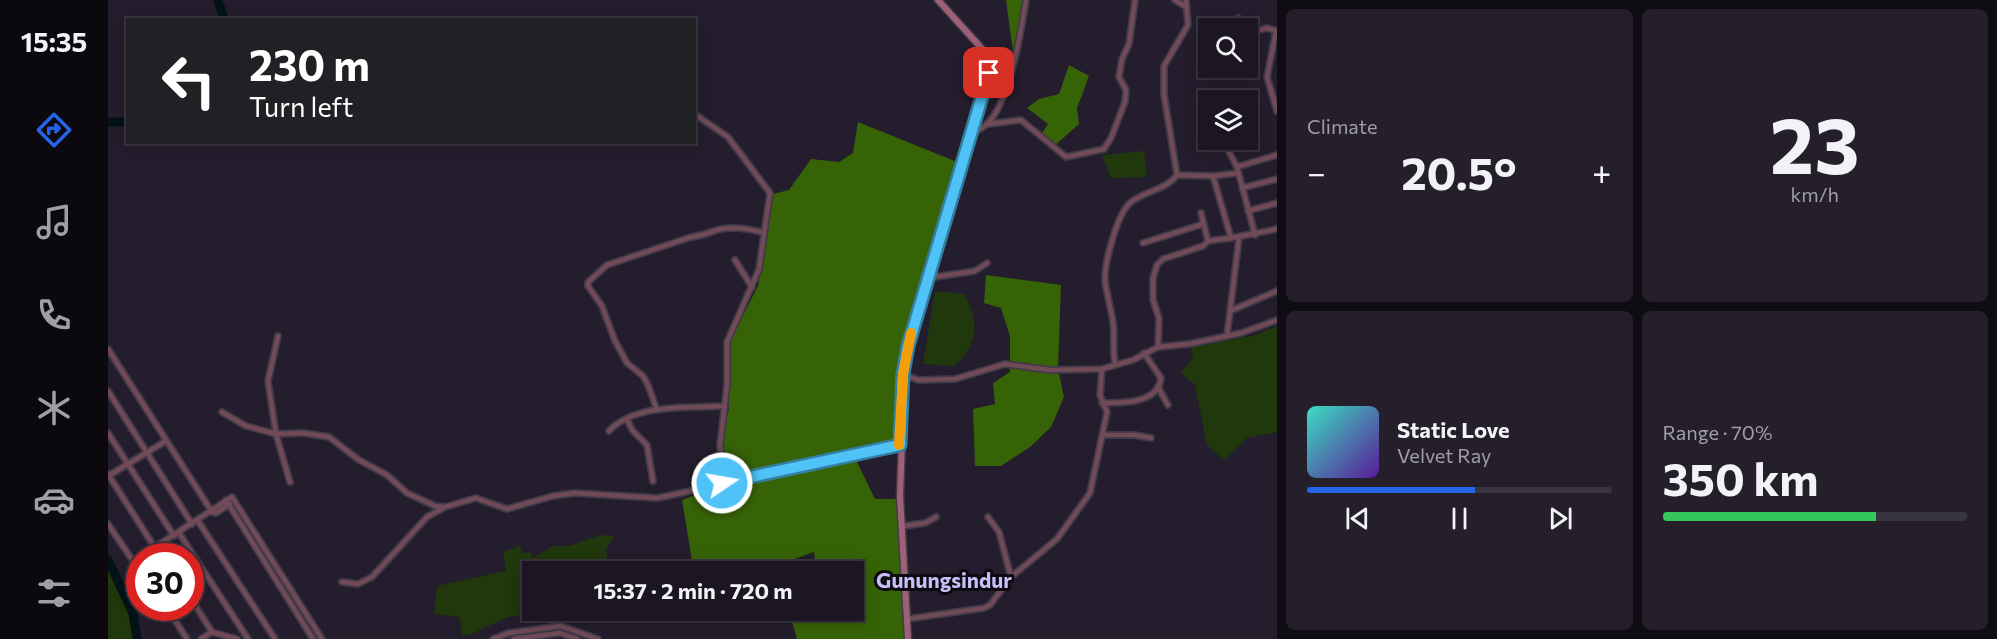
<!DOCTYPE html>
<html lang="en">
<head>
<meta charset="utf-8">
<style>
  :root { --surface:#1b1622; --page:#241f2a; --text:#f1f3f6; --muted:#a09fa5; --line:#393540; --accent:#2563eb }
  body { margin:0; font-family:Commissioner,sans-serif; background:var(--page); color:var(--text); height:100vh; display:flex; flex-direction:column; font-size:22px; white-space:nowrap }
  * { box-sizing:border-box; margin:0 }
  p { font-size:20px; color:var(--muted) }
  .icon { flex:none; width:33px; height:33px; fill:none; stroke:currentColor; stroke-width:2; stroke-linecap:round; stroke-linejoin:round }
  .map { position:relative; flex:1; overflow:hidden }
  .side { display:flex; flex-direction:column; gap:9px; padding:9px; background:#0f0c13; width:720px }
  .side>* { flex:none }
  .banner { position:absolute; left:18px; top:18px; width:570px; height:126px; border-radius:0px; box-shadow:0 3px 15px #0003,0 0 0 2px var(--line); background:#202124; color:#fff; overflow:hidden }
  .fabs { position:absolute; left:1090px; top:18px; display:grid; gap:12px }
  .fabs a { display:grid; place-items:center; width:60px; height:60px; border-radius:0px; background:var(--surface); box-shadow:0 3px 15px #0003,0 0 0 2px var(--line); font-size:30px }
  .speed { position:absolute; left:18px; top:543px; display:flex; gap:12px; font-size:30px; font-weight:700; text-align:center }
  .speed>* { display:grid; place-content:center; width:78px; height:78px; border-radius:50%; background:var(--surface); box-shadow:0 3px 15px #0003,0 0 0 2px var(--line); line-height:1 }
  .speed .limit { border:9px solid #d22; background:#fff; color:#111 }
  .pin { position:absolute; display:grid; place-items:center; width:51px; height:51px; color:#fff; margin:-26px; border-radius:12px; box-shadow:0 3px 9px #0006 }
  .me { position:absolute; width:66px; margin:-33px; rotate:78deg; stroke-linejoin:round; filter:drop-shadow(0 0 4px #0008) }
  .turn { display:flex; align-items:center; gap:21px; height:126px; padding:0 24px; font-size:27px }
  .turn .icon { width:78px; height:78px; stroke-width:2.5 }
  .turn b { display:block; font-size:42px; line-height:51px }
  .big { font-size:45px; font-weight:700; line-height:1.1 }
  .side .card { flex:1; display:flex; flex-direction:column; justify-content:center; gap:9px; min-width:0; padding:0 21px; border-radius:9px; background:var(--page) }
  .side .dial { align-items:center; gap:0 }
  .dial b { font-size:78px; line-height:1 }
  .song { display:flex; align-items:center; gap:18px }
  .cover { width:72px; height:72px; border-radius:9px; background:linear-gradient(135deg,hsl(170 70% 55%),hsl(270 70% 35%)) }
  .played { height:6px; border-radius:3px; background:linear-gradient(90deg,var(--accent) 55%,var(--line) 55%) }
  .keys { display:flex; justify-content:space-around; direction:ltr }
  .heat { display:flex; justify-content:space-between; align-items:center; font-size:33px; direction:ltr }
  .charge { height:9px; border-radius:4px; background:linear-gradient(90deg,#34c759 70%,var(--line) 0) }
  .side .tiles { flex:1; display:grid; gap:9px; grid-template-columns:repeat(2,1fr) }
  .trip { position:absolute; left:414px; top:561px; width:342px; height:60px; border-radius:0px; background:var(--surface); box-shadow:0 3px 15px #0003,0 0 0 2px var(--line); font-weight:700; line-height:60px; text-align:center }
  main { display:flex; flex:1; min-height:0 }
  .dock { display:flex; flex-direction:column; width:108px; justify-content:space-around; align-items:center; background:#0b090e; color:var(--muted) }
  .dock .icon { width:42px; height:42px }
  .dock .current { color:var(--accent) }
  .dock b { font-size:27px; color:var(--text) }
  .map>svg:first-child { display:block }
  .green { fill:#20380c }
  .forest { fill:#376307 }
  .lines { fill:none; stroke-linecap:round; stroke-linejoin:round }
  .river { stroke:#031318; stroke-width:9 }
  .minor-casing { stroke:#403a49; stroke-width:8 }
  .secondary-casing { stroke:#403a49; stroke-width:9 }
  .minor { stroke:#714a57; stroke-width:4.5 }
  .secondary { stroke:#9e6076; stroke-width:6 }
  .route-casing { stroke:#337fa1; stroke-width:15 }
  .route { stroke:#4fc3f7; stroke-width:10 }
  .slow { stroke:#f59e0b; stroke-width:10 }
  .labels { text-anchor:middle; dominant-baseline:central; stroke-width:6; stroke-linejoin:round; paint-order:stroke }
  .quarter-label { font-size:21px; font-weight:bold; fill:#c8bff8; stroke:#0c0910 }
</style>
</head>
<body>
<main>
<nav class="dock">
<b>15:35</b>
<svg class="icon current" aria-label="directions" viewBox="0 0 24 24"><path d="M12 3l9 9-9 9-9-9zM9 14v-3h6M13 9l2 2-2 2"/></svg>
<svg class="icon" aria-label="music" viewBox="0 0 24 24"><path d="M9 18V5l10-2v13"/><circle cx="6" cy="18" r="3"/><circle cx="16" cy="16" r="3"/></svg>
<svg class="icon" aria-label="phone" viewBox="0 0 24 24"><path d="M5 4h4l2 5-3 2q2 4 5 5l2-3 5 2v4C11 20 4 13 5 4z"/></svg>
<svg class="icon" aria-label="climate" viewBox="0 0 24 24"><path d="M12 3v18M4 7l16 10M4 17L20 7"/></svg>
<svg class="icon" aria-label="car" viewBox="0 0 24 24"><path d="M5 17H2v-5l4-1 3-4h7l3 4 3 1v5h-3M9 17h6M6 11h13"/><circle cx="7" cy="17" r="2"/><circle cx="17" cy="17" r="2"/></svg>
<svg class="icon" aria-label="filters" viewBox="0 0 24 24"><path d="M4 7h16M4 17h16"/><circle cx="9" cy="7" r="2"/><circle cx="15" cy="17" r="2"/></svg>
</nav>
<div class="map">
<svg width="1169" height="639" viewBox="0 0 1169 639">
  <rect width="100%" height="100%" fill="#241d2d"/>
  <g class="green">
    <polygon points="1036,151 1039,177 1003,178 994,155"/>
    <path d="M827,291L857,294C871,325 871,343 846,366L815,364Z"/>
    <polygon points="1169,326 1169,432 1139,438 1117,460 1099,446 1087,385 1073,373 1081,362 1085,360 1083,347 1148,335"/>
    <polygon points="492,535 506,536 498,549 500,571 424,572 424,610 442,611 400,617 361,635 354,635 352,617 326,614 329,586 398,571 395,552 411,546 415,553 422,552 425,558 445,546 461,546"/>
    <polygon points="0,563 9,577 30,639 0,639"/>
  </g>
  <g class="forest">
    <polygon points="898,0 918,0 906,59"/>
    <polygon points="961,65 981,76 969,108 971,124 944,148 934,133 940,124 919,108 931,99 951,94"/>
    <polygon points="750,122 854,164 796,369 793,448 747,458 767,499 793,499 799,639 689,639 681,611 746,610 746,572 708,571 706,552 653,571 615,571 585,567 574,500 612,486 608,458 621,409 621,343 650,286 665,194 681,190 703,159 731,162 745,153"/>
    <polygon points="878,275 953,285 950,369 956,397 943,427 922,447 893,466 867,466 865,409 887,404 885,383 902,372 902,336 893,308 876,303"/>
  </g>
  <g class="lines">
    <g class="river">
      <polyline points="110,0 116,20"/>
      <polyline points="0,122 20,122"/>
      <polyline points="0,560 25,613 29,639"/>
    </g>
    <g class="minor-casing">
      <g id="minor">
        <polyline points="1067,0 1078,7"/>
        <polyline points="1130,18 1134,28"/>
        <polyline points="1168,31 1159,77 1169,111"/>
        <polyline points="1140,33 1159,28 1169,31"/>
        <polyline points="1140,52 1148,31"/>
        <polyline points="1120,100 1121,95"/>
        <polyline points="588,115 620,137 662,193 651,269 619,342 619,385 612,445 614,483"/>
        <polyline points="880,124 913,120 958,157 996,149 1003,138 1017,102 1018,90 1011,77 1014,59 1021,44 1027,0"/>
        <path d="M863,134C868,131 875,128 879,124C902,102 913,31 918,0"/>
        <polyline points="1115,140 1129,167"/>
        <polyline points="1069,175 1056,95 1056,66 1080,25 1078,0"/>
        <polyline points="1105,176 1123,238 1169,229"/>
        <polyline points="1134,188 1169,179"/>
        <polyline points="1140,211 1169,203"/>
        <polyline points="1147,235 1129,167 1169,155"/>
        <polyline points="1100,241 1123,238"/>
        <polyline points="1035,243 1095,224"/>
        <polyline points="627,260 644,287"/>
        <polyline points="820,278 867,271 879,263"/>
        <polyline points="1122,311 1169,291"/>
        <polyline points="170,336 160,381 168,434 182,482"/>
        <polyline points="1119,336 1131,238"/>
        <polyline points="1050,347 1051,318 1045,300 1045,278 1049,265 1055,259 1095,246 1100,241 1093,213"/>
        <polyline points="0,349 104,512"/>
        <path d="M1007,364C1004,346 1007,337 1005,322C1003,309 999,295 997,281C996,264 1009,214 1022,203C1036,191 1058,190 1069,175L1105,176L1130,173"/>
        <polyline points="795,374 810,380 847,379 897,364 942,370 994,369 1025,360 1050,347 1081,344 1133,333 1169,320"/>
        <polyline points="1050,387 1060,405"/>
        <polyline points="0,391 84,524"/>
        <path d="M994,403C1014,403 1050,404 1053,378L1036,353"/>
        <path d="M549,410L540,385L535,376L519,363L507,341L494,306L480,286V282L499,265L583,237C593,236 597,234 606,231C620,225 640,229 654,232"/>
        <polyline points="114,412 138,426 168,434 196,433 221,437 251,460 279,475 299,493 327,506 337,507 368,498 399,509 445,496 466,493 550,498 792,445"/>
        <polyline points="519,419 524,430 539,445 545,481"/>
        <path d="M501,431C527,403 581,408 617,406"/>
        <polyline points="0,433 66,536"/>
        <polyline points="996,435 1026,435 1043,438"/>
        <polyline points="0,474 47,548"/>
        <polyline points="0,476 58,441"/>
        <polyline points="118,500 205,639"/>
        <polyline points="104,512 108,513 122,504"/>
        <polyline points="880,517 891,532 903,577"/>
        <polyline points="90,521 167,639"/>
        <polyline points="0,524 25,561 32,557"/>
        <polyline points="795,526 817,523 828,517"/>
        <polyline points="71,533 140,639"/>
        <polyline points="50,546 57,556"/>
        <polyline points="33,556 124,497 214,639"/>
        <polyline points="234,582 250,584 264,577 319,517 337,507"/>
        <polyline points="82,597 104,632"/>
        <polyline points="59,608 79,639"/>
        <polyline points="799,619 876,608 882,605 903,577 949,539 982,493 999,412 992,395 994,369"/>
        <polyline points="93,639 104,632 129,639"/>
        <polyline points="385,639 401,633 453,626 490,639"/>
        <polyline points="406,639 452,633 469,639"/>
      </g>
    </g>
    <g class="secondary-casing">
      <polyline id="secondary" points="800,639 792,496 797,360 881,73 877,52 830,0"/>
    </g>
    <use href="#minor" class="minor"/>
    <use href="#secondary" class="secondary"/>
  </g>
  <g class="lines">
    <g class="route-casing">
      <polyline id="route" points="614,483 792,445 795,374 800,346 881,73"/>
    </g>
    <use href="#route" class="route"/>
    <polyline class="slow" points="791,445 795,374 803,333"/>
  </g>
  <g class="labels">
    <g class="quarter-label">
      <text x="836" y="579">Gunungsindur</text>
    </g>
  </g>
</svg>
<div class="fabs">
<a><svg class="icon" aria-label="search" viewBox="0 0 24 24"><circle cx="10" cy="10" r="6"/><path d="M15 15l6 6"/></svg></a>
<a><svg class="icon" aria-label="layers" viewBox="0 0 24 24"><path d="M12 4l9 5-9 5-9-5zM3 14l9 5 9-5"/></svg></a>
</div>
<div class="speed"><div class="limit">30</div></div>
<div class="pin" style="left:881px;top:73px;background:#d93025"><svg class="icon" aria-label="arrive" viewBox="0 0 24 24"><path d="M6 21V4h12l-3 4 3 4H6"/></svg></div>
<svg class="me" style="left:614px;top:483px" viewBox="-20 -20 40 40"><circle r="17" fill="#4fc3f7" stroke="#fff" stroke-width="3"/><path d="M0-11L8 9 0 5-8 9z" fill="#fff"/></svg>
<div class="trip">15:37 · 2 min · 720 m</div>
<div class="banner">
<div class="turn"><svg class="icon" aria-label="left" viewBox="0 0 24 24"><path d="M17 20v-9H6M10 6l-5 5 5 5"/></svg><div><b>230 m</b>Turn left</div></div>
</div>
</div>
<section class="side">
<div class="tiles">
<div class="card"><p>Climate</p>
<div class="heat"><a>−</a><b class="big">20.5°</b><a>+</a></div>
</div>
<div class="card dial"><b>23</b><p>km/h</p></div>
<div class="card">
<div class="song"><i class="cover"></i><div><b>Static Love</b><p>Velvet Ray</p></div></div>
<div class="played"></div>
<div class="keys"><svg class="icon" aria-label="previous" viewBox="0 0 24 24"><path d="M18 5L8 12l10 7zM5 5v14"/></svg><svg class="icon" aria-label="pause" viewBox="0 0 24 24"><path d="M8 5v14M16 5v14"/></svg><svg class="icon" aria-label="next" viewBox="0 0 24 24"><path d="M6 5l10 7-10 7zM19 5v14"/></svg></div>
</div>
<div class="card"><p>Range · 70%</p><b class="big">350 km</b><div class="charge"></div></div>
</div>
</section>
</main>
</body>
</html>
